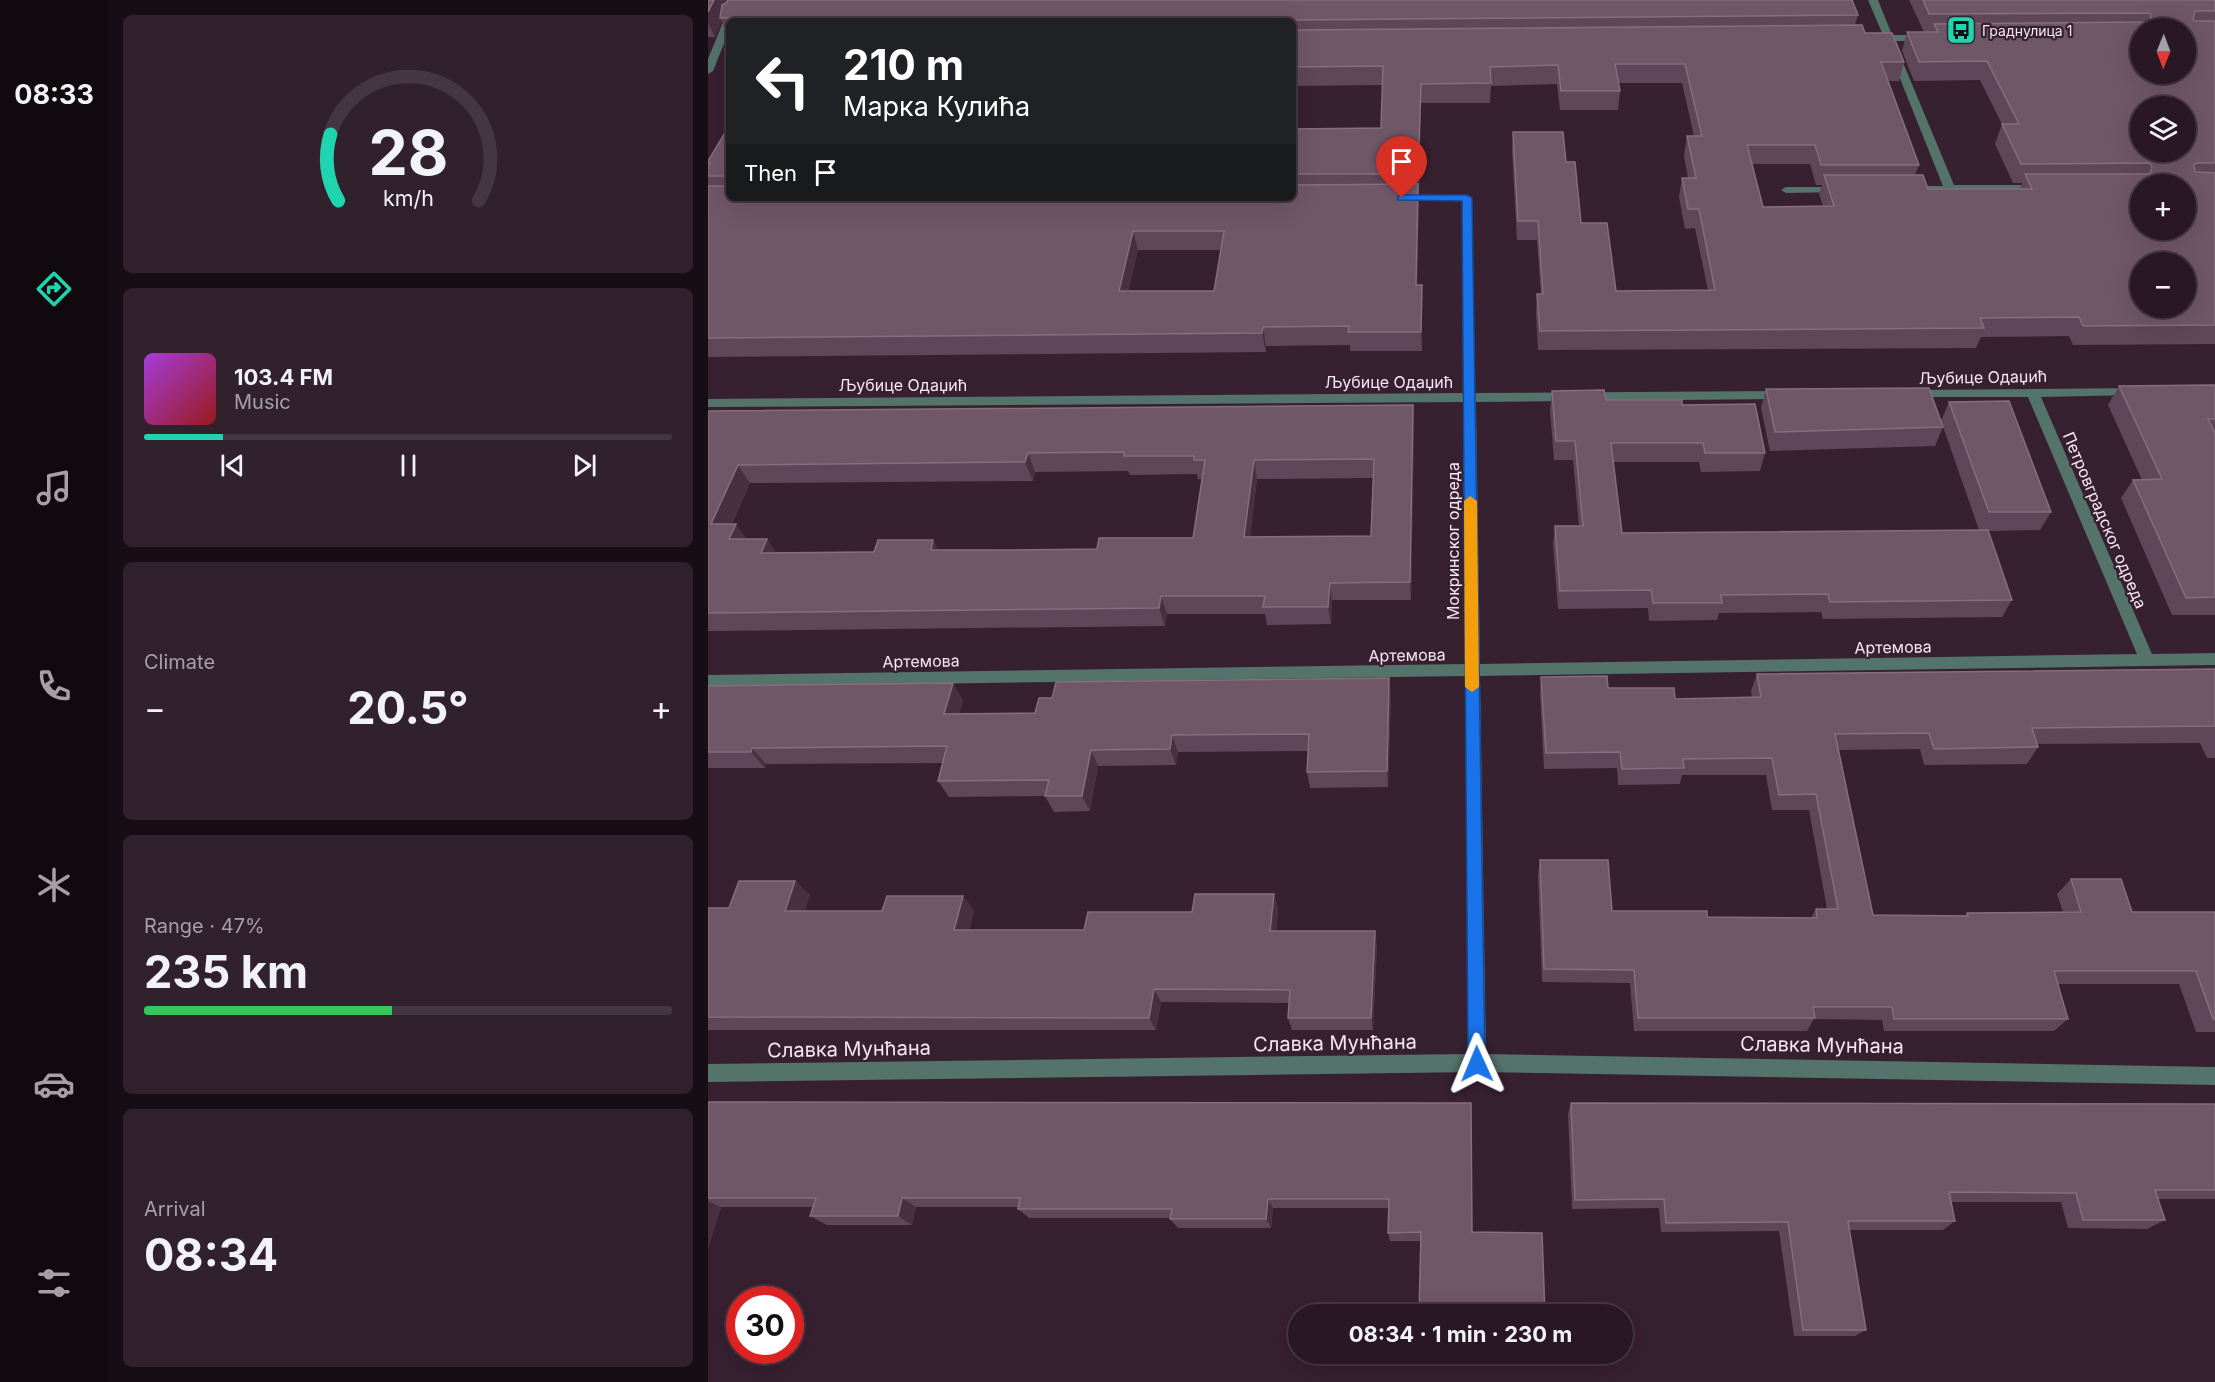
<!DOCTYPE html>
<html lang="en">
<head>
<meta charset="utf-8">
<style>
  :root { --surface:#291824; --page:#31212c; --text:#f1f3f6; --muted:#a5a0a6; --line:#453741; --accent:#1fd5b0 }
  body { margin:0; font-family:Inter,sans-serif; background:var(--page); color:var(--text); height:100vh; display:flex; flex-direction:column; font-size:22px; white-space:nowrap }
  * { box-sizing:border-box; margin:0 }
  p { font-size:20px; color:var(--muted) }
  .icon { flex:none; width:33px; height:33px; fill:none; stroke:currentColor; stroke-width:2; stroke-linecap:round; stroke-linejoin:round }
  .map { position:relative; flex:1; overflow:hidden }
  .panel { display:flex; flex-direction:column; gap:15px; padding:15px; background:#170d14; width:600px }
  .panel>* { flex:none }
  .guide { position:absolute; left:18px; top:18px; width:570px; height:183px; border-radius:9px; box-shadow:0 6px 24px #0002,0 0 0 2px var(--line); background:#202124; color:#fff; overflow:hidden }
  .needle { width:39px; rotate:181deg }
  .tools { position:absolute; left:1422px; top:18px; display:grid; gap:12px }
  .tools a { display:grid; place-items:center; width:66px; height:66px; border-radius:50%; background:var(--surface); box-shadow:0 6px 24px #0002,0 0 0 2px var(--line); font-size:30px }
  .speed { position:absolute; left:18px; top:1286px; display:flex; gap:12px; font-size:30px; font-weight:700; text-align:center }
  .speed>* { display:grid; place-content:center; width:78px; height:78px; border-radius:50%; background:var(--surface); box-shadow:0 6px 24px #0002,0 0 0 2px var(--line); line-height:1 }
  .speed .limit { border:9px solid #d22; background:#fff; color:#111 }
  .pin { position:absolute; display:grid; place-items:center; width:51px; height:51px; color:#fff; margin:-62px -26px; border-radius:50% 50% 50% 0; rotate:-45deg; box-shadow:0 0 6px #0007 }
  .pin .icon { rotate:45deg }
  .me { position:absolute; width:66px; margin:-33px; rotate:359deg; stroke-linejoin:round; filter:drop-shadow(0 0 4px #0008) }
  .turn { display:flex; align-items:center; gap:21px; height:126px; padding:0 18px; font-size:27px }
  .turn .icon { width:78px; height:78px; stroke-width:2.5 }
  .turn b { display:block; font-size:42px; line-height:51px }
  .then { display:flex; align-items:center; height:57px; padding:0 18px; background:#0003; gap:12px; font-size:22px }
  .big { font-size:45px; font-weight:700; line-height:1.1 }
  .panel .widget { flex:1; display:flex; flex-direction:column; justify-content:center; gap:9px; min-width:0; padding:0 21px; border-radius:9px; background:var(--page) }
  .panel .dial { align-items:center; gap:0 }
  .dial svg { height:156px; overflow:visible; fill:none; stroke:var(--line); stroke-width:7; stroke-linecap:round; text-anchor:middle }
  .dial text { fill:var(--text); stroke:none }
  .song { display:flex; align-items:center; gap:18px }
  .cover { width:72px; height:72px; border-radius:9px; background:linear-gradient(135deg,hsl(280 70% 55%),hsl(0 70% 35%)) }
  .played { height:6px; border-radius:3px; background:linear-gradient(90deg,var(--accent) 15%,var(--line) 15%) }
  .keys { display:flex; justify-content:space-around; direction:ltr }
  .heat { display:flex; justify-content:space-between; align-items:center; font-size:33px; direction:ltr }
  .charge { height:9px; border-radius:4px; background:linear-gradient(90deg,#34c759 47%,var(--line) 0) }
  .trip { position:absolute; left:580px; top:1304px; width:345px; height:60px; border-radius:30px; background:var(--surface); box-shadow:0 6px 24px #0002,0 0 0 2px var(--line); font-weight:700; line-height:60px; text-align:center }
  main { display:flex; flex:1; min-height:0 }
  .tabs { display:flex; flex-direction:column; width:108px; justify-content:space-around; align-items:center; background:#100a0e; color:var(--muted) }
  .tabs .icon { width:42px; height:42px }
  .tabs .selected { color:var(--accent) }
  .tabs b { font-size:27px; color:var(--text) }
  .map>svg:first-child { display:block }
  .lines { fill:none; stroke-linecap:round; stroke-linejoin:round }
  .minor { fill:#54736a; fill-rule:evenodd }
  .wall { fill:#5f4658; fill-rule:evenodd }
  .shaded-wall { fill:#483041 }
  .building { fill:#705768; stroke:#856e7e; stroke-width:1.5; fill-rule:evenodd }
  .route { fill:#1a73e8; stroke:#114b97; stroke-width:1.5 }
  .slow { fill:#f59e0b }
  .labels { text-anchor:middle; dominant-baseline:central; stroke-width:4.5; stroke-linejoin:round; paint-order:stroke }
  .far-poi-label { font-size:14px; fill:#f6e6f1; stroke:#372030; text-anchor:start }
  .street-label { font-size:16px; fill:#f6e6f1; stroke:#372030 }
  .near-street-label { font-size:20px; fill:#f6e6f1; stroke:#372030 }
</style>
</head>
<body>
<main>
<nav class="tabs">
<b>08:33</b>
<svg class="icon selected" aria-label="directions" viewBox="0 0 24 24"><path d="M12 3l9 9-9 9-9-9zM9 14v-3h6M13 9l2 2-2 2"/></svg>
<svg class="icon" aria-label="music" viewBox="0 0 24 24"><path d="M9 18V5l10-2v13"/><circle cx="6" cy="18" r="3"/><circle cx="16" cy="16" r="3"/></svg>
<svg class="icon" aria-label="phone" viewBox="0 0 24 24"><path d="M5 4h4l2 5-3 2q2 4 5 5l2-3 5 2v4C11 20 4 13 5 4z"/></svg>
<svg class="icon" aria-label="climate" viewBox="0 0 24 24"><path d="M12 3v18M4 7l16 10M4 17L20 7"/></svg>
<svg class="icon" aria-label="car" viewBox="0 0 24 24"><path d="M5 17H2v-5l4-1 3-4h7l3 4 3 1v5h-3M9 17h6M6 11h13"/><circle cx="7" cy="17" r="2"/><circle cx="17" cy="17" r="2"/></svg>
<svg class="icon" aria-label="filters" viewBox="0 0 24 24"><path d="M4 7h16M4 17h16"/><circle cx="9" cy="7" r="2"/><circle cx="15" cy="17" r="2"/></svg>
</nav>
<section class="panel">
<div class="widget dial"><svg viewBox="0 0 100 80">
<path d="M14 69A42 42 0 1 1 86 69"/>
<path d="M14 69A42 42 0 0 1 10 35" stroke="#1fd5b0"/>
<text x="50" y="56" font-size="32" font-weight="700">28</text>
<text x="50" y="72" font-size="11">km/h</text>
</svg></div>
<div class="widget">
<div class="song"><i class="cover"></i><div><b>103.4 FM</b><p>Music</p></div></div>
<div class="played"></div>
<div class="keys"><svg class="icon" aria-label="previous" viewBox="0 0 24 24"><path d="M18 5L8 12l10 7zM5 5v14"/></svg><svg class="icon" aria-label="pause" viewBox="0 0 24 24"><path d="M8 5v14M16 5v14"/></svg><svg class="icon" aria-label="next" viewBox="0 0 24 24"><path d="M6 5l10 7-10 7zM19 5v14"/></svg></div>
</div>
<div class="widget"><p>Climate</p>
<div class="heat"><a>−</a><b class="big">20.5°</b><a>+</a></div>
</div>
<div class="widget"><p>Range · 47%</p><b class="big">235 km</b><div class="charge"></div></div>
<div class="widget"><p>Arrival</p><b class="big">08:34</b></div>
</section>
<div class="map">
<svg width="1507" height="1382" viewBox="0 0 1507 1382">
  <rect width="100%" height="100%" fill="#372030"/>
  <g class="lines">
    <g class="minor">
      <polygon points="24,0 34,0 25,21 21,21 21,31 5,71 0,74 0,59"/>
      <polygon points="1160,0 1170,0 1184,35 1218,35 1223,38 1218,41 1186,41 1246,185 1331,185 1335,186 1335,190 1198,191 1198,187 1202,186 1235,186 1177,41 1167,41 1162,38 1175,35"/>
      <polygon points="1133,187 1137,188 1137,192 1078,193 1073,190 1078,187"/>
      <polygon points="690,195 759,195 764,198 767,393 1075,391 1081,395 1075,399 768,402 772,664 1429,654 1320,397 1200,397 1198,394 1204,390 1430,388 1432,391 1430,394 1426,395 1333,397 1444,654 1507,653 1507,665 772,676 778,1054 1507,1067 1507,1085 769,1072 0,1082 0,1064 760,1054 757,676 0,687 0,675 757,664 755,402 0,407 0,399 755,393 754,201 686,200 686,196"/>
    </g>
  </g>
  <g class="wall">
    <path d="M0,0L1150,15L1147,25L1196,62L1191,81H1180L1211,165L1207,175L1220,189H1312L1314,183H1305L1287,144L1294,124L1272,80L1206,81L1194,51L1199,32H1216L1201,0H1507V344L1365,345L1361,336L1273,337L1268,348L830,350L828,313L829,294H833L829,240H809L804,151L805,132L858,162L873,223L908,291L1000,290L987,228L977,229L971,197L974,178H980L976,156L979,136H986L974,83H911L912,91L910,110H852L849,84L783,86L782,103H713L709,285L714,304V351H642V345L558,346V352L0,357V161L21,126V198H585V129L673,128L675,85L585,86V21H21V36L14,21L7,37H0ZM1044,164H1102L1108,185H1114L1111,194L1115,206L1055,207ZM430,250H513L506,291H420Z"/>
    <polygon points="1507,385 1507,615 1464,615 1413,498 1425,480 1434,480 1400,405 1411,386"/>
    <polygon points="1058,389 1235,427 1227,446 1062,451 1053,408"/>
    <polygon points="844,391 898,400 974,405 1057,453 1052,471 993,472 991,462 905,462 914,533 1271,530 1233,421 1241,402 1343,512 1332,530 1280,531 1304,600 1294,617 1115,619 1113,612 1011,613 1009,620 941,621 940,608 850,609 845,544 847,526 871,526 865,460 846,460 842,410"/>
    <path d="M705,405L706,424L703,600H624L623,624L559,625L557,614H459L457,626L0,631V411ZM420,471L422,475L489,474L490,479H494L485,538L389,549L230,550L68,553L59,539H38L28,524H24L42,483L325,481L327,472ZM666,478L663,536L542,537L549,479Z"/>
    <polygon points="1507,669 1507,758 1499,758 1492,743 1329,744 1330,747 1319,764 1216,765 1212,749 1131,750 1165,915 1257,916 1259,913 1355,912 1349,894 1363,879 1424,912 1507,912 1507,1032 1488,1032 1471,984 1350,984 1360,1019 1346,1031 1176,1031 1174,1020 1106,1019 1099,1031 926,1031 922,983 834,982 830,875 832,860 904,911 999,917 1103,918 1108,909 1119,909 1101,810 1064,810 1058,775 974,775 972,784 910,785 909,768 836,769 832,694 833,677 967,699 1044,698 1043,691 1049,674"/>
    <polygon points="0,686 255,700 251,714 327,713 683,695 680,787 602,788 599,772 600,751 470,752 468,765 390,766 382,811 346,812 337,796 241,797 230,781 235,763 58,764 57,768 0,768"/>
    <polygon points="87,881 102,895 96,911 174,911 255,896 266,911 261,930 376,930 484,912 566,894 570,908 568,931 669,945 665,1030 584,1030 580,1018 581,1003 453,1002 448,1030 0,1030 0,908 21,908"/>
    <polygon points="0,1102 763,1103 712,1241 682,1241 680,1233 681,1208 565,1208 563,1228 470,1228 462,1219 463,1218 321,1218 310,1209 310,1207 208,1207 204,1225 119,1225 102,1216 105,1207 13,1207 0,1248"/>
    <polygon points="863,1103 1507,1104 1507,1199 1450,1199 1457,1220 1439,1229 1360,1228 1353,1202 1243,1202 1247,1221 1235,1230 1141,1230 1158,1330 1147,1336 1086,1336 1071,1231 953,1232 951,1208 864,1209 860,1114"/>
  </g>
  <g class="shaded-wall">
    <polygon points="6,0 23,0 12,18 14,21 7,37 0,23 0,12"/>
    <polygon points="713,84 713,103 711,193 710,174"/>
    <polygon points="710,184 711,203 708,304 708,285"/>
    <polygon points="425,231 430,250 416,311 411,291"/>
    <polygon points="714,285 714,351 713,332"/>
    <polygon points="555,327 558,346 558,352 554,333"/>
    <polygon points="705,405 706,424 703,600 702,582"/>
    <polygon points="320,453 327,472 325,481 317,462"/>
    <polygon points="546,460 549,479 540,555 536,537"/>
    <polygon points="30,465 42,483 16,542 3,524"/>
    <polygon points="28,524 40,542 21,539"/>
    <polygon points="59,539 71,557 53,553"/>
    <polygon points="225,540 235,559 223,550"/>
    <polygon points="622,583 624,600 623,624 620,607"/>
    <polygon points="453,596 459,614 457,626 451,608"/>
    <polygon points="681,678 683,695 680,787 679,771"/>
    <polygon points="245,683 255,700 247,731 236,714"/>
    <polygon points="464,735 470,752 468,765 462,749"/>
    <polygon points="44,748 58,764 57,768 43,752"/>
    <polygon points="383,750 390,766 382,811 374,796"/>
    <polygon points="87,881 102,895 92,926 77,911"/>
    <polygon points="566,894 570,908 567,945 562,931"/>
    <polygon points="255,896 266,911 257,944 246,930"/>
    <polygon points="667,931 669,945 665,1030 663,1018"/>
    <polygon points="446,989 453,1002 448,1030 441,1018"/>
    <polygon points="194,1198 208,1207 204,1225 190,1216"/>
    <polygon points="560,1199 565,1208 563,1228 558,1219"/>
    <polygon points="0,1201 13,1207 0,1248"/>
  </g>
  <g class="building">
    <polygon points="0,0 6,0 0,12"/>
    <polygon points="20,0 1144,0 1150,15 583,20 583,21 83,21 86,17 12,18 14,5 18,3"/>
    <path d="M1215,0H1507V11H1487L1485,19L1487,21H1507V163H1488L1486,165L1487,172L1507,173V325L1375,326L1371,317L1272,318L1276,328L832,331L829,294H835L830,221H810L805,132H855L858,162H867L873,223H899L908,291L1007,290L991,209H980L974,178H988L979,136H994L977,64H907L912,91H853L850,65L782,67L783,83L713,84L710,174H585V129L673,128L675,66L585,67V30L1154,25L1157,33H1184L1196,62H1173L1211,165H1113L1107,145H1039L1055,207L1126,206L1116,175H1215L1220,189H1324L1317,174H1442L1444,166L1441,163L1313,164L1294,124H1311L1279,61L1211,62L1199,32H1230L1226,24L1440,22L1443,20L1442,13L1221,14ZM1432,28H1478V74H1432ZM1432,106H1478V152H1432ZM1432,184H1478V230H1432ZM1432,262H1478V308H1432Z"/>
    <polygon points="21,126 21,176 0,176 0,166 2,163 0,163 0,161"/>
    <path d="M710,184L708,285H714L713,332H640L641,326L555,327L554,333L0,338V186H21V198H585V185ZM425,231H516L506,291H411Z"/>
    <polygon points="1507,385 1507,419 1500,419 1507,433 1507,597 1478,598 1425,480 1454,479 1411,386"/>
    <polygon points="1221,388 1235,427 1067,432 1058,389"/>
    <polygon points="896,390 898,400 974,400 974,405 1047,404 1057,453 997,453 995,443 903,443 914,533 1280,530 1304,600 1122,602 1120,594 1013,595 1014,603 945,603 943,590 852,591 847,526 875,526 867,441 848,441 844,391"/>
    <polygon points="1301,401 1343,512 1281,512 1241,402"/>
    <path d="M705,405L702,582L622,583L620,607H555L557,596H453L451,608L0,613V411ZM416,452V456H486V460H497L485,538H391L389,549L300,550H223L225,540H170L166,552L53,553L59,539H21L28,524H3L30,465L317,462L320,453ZM666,459L663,536L536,537L546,460Z"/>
    <polygon points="1507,669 1507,726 1324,728 1330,747 1226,749 1221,733 1127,734 1165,915 1260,916 1259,913 1373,912 1363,879 1413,879 1424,912 1507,912 1507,1019 1505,1019 1488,971 1346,971 1360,1019 1186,1019 1184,1007 1105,1007 1107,1018 930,1018 926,970 836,969 832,860 900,860 904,911 999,911 999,917 1109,918 1108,909 1130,909 1108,794 1071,795 1064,758 975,759 976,768 914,769 912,752 838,753 833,677 899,676 900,688 966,688 967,699 1053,697 1049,674"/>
    <polygon points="681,678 679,771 599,772 601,734 464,735 462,749 383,750 374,796 337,796 341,780 230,781 239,746 44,748 43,752 0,752 0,686 245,683 236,714 327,713 331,698 344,698 348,682"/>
    <polygon points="31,881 87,881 77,911 174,911 179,896 255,896 246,930 376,930 380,912 484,912 487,894 566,894 562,931 667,931 663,1018 580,1018 582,990 446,989 441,1018 0,1017 0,908 21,908"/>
    <polygon points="0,1102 763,1103 764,1232 834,1233 837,1314 711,1314 713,1232 680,1233 681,1199 560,1199 558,1219 462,1219 464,1209 310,1209 312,1198 194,1198 190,1216 102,1216 108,1198 0,1198"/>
    <polygon points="863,1103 1507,1104 1507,1190 1447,1190 1457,1220 1375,1220 1368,1193 1241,1192 1247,1221 1140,1221 1158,1330 1095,1330 1080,1222 958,1223 956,1199 867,1200"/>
  </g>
  <polygon class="route" points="694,195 759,195 764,198 777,1064 775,1069 769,1072 763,1069 760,1064 754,201 690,200 690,196"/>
  <polygon class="slow" points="762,496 769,501 771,687 764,692 757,687 756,501"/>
  <defs>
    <g id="bus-square" transform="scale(1.5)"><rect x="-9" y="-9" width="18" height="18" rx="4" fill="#1fd5b0" stroke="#372030"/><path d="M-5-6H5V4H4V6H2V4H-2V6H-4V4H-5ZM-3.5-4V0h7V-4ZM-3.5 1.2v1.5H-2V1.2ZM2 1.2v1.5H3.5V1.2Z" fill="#111"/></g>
  </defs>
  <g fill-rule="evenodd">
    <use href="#bus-square" x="1253" y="30"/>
  </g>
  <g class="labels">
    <g class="far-poi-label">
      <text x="1274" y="30">Граднулица 1</text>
    </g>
    <g class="street-label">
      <text transform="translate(1275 377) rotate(-1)">Љубице Одаџић</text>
      <text x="681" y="382">Љубице Одаџић</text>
      <text x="195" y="385">Љубице Одаџић</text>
      <text transform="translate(1397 520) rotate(67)">Петровградског одреда</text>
      <text transform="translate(745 541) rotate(-90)">Мокринског одреда</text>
      <text transform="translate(1185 647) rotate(-1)">Артемова</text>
      <text transform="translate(699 655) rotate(-1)">Артемова</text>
      <text transform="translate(213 661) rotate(-1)">Артемова</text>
    </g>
    <g class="near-street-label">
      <text transform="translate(627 1043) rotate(-1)">Славка Мунћана</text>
      <text transform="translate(1114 1045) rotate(1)">Славка Мунћана</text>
      <text transform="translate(141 1049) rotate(-1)">Славка Мунћана</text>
    </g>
  </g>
</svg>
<div class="tools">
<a><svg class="needle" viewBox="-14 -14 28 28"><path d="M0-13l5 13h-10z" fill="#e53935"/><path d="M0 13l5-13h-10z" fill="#a5a0a6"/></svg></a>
<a><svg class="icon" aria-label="layers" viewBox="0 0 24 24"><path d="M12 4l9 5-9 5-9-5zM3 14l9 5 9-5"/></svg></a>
<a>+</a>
<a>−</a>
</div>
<div class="speed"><div class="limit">30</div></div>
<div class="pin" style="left:694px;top:198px;background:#d93025"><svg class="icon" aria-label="arrive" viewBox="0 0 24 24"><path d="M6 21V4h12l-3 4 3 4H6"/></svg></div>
<svg class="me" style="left:769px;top:1064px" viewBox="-20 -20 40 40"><path d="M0-17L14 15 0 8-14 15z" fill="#1a73e8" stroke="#fff" stroke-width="4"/></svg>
<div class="trip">08:34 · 1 min · 230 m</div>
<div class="guide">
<div class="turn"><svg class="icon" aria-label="left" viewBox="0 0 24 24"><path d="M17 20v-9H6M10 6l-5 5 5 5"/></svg><div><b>210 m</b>Марка Кулића</div></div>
<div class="then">Then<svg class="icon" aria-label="arrive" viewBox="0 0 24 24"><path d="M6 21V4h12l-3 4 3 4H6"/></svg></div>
</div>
</div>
</main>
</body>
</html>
